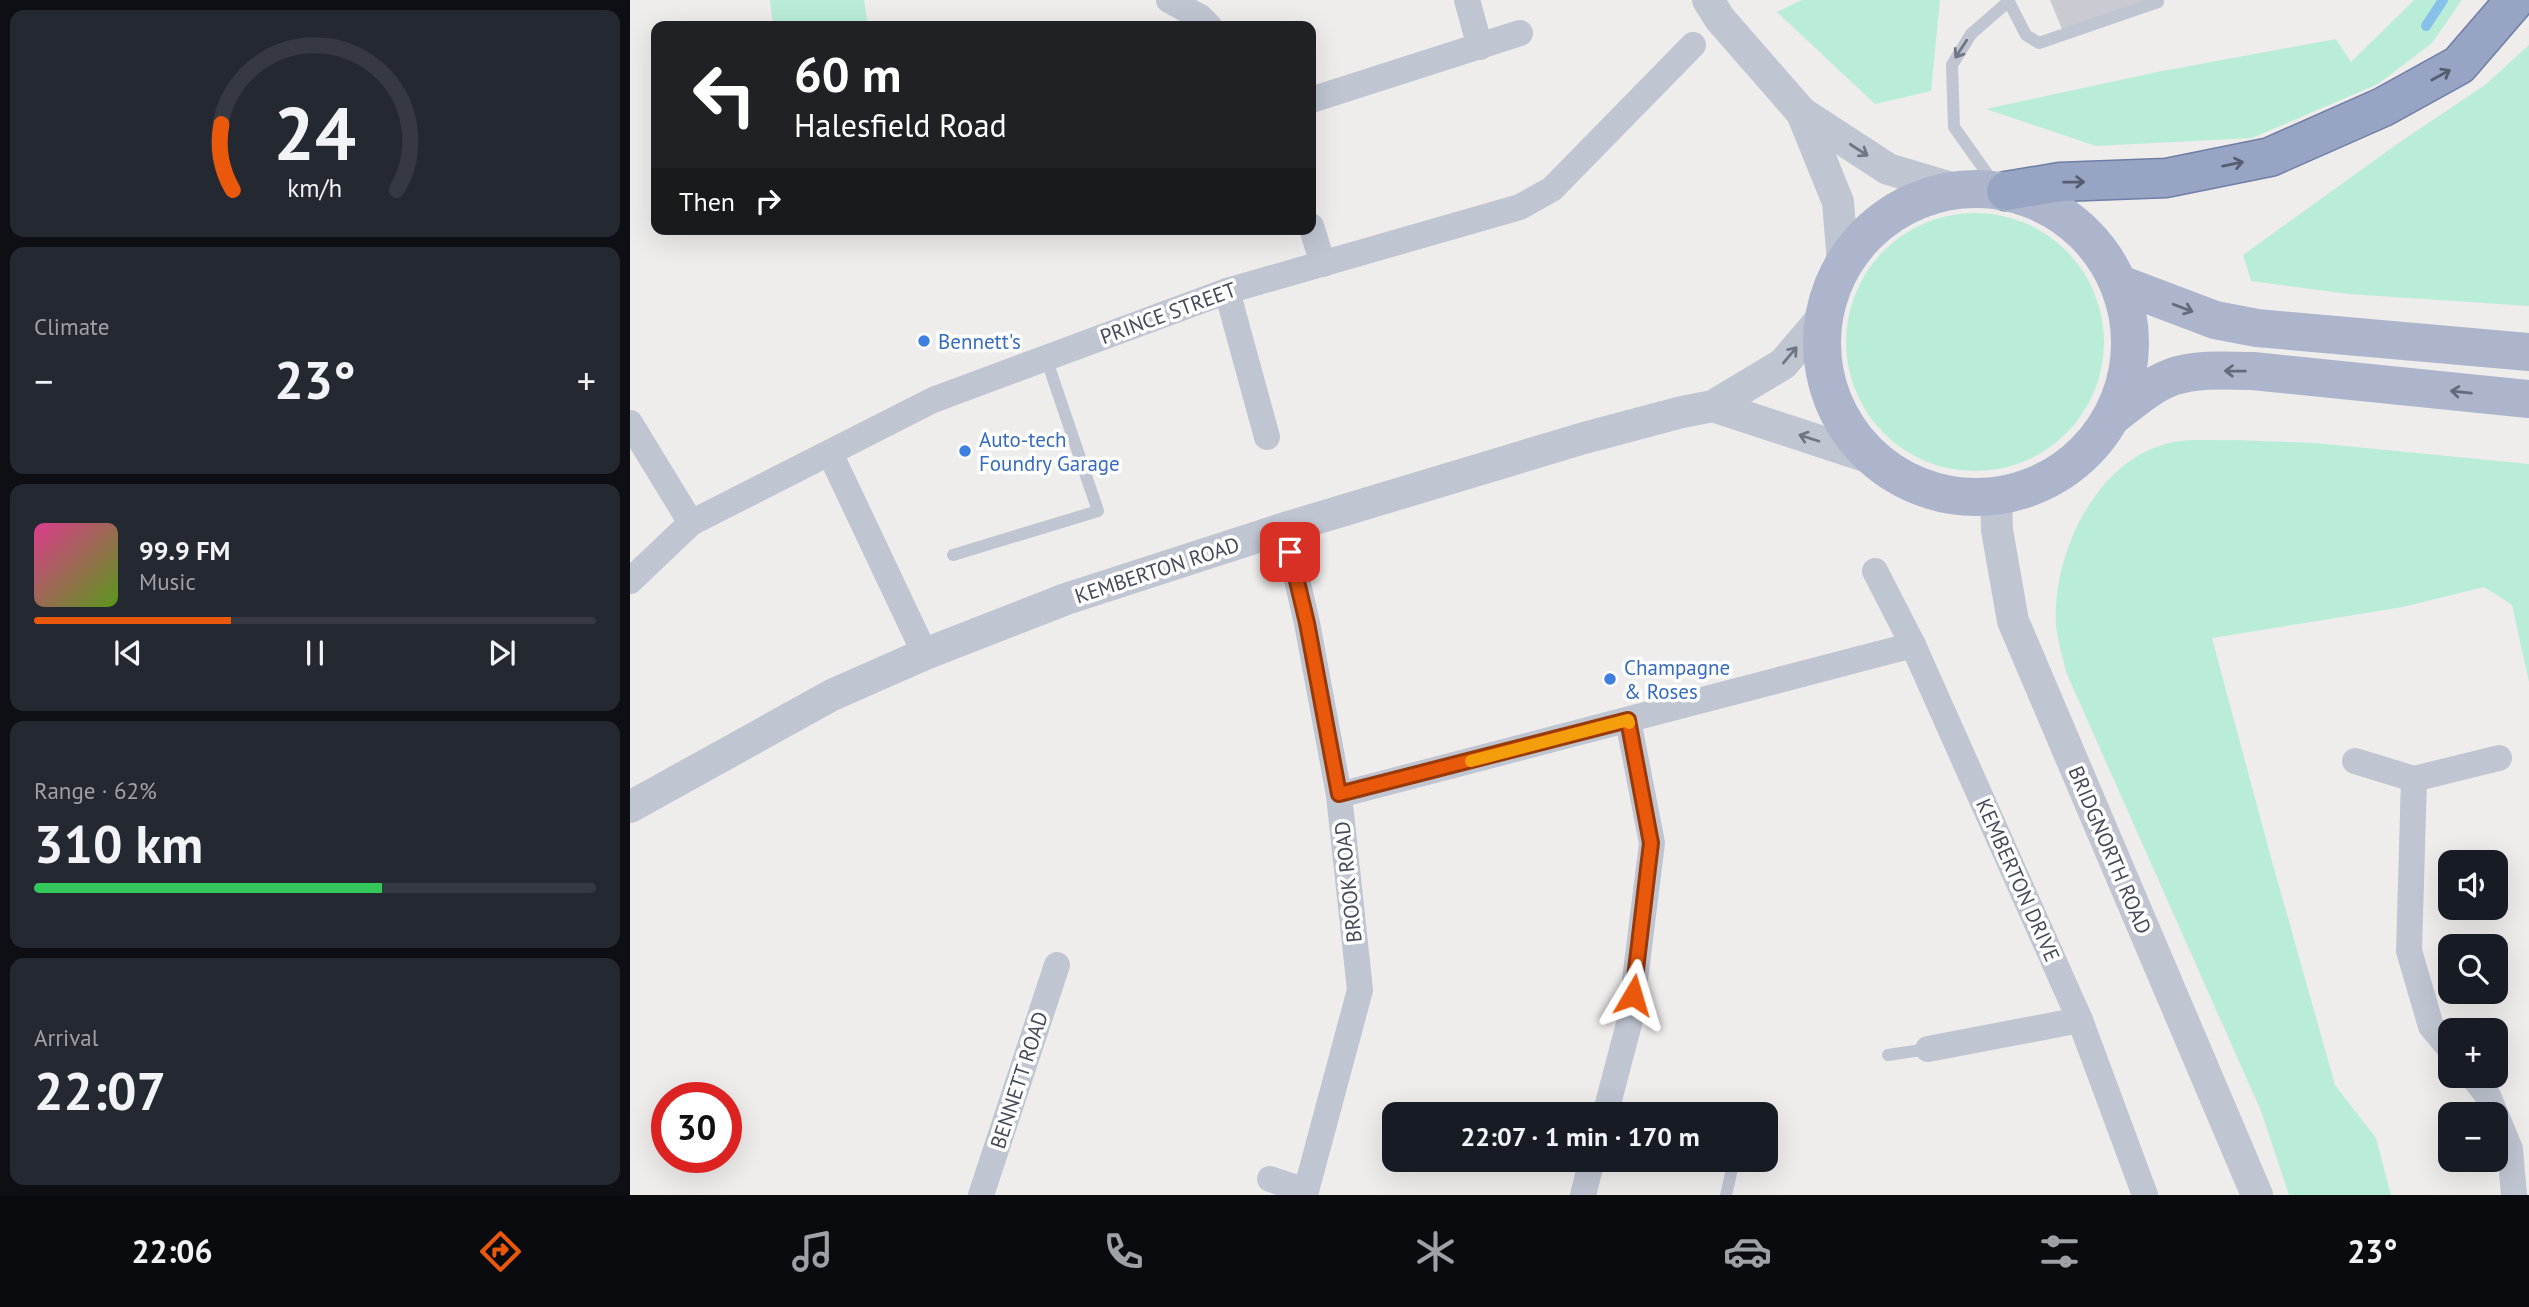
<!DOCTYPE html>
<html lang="en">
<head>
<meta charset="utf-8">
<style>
  :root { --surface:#171b24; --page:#242831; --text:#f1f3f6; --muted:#9ea1a6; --line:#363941; --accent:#ea580c }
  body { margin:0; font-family:"PT Sans",sans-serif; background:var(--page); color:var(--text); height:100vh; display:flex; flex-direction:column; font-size:26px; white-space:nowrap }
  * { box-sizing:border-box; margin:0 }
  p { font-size:23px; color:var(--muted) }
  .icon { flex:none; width:38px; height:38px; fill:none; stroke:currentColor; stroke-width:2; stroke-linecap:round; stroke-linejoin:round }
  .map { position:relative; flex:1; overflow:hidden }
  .panel { display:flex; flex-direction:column; gap:10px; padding:10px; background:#0d0f14; width:630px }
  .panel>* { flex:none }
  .top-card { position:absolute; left:21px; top:21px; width:665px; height:214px; border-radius:14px; box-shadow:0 7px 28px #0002; background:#202124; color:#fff; overflow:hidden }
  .tools { position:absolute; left:1808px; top:850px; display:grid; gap:14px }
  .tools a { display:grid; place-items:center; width:70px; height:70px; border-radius:14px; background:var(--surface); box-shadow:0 7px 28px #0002; font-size:35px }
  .speed { position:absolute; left:21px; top:1082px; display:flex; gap:14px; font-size:35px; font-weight:700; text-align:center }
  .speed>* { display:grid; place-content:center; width:91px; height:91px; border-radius:50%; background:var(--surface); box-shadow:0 7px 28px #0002; line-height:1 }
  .speed .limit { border:10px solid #d22; background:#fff; color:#111 }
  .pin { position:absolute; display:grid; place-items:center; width:60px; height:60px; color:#fff; margin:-30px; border-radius:14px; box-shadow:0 4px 10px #0006 }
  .me { position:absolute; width:77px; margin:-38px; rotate:7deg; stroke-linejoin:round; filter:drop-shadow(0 0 5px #0008) }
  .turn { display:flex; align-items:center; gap:24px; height:147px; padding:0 28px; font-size:32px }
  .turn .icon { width:91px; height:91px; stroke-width:2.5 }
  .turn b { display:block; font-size:49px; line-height:60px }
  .then { display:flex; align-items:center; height:66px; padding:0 28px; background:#0003; gap:14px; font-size:26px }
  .big { font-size:52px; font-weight:600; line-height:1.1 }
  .panel .card { flex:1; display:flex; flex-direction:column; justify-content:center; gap:10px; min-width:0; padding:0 24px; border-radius:14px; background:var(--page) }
  .panel .dial { align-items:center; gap:0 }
  .dial svg { height:182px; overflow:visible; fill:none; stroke:var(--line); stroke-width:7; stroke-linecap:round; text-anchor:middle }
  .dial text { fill:var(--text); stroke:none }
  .song { display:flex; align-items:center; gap:21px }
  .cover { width:84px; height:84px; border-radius:10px; background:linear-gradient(135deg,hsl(330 70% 55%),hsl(90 70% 35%)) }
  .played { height:7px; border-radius:4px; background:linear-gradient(90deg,var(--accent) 35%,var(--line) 35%) }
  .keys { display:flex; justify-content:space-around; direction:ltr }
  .heat { display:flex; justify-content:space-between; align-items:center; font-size:38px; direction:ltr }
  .charge { height:10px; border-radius:5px; background:linear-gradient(90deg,#34c759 62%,var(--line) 0) }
  .trip { position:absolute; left:752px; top:1102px; width:396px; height:70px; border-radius:14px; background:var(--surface); box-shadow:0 7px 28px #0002; font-weight:600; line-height:70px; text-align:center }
  .menu { display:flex; height:112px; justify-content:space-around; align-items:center; background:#090b0e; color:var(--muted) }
  .menu .icon { width:49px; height:49px }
  .menu .active { color:var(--accent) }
  .menu b { font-size:32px; color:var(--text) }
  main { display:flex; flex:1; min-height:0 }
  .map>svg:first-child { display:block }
  .green { fill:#baedd8 }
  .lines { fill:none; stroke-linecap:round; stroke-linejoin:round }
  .stream { stroke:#87c1e9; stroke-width:10 }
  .building { fill:#c9cad2 }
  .trunk-casing { stroke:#6f7ea6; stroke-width:41 }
  .service { stroke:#bfc5d1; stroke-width:12 }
  .minor { stroke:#bfc5d1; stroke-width:26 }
  .tertiary { stroke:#bfc5d1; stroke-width:32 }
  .primary { stroke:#acb5cb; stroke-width:38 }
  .trunk { stroke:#98a4c3; stroke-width:38 }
  .oneway { stroke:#707683 }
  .oneway2 { stroke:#565d6e }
  .oneway3 { stroke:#646b7b }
  .route-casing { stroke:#983908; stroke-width:18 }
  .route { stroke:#ea580c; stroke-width:12 }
  .slow { stroke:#f59e0b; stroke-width:12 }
  .shop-dot { fill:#3f7fe0; stroke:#fff; stroke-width:2.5 }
  .labels { text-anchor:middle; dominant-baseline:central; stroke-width:7; stroke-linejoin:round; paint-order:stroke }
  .street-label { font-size:21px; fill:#454b59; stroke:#fff }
  .shop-label { font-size:21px; fill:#366cbe; stroke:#fff; text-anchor:start }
</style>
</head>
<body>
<main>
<section class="panel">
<div class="card dial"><svg viewBox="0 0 100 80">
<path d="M14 69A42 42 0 1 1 86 69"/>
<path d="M14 69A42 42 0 0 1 9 40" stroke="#ea580c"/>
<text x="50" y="56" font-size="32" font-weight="700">24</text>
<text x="50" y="72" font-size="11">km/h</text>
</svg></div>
<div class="card"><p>Climate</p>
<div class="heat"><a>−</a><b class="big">23°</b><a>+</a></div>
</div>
<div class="card">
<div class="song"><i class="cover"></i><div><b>99.9 FM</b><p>Music</p></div></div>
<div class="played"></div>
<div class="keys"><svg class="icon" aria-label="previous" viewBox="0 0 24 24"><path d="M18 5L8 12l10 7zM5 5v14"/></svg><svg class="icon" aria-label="pause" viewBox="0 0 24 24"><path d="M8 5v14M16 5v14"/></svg><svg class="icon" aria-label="next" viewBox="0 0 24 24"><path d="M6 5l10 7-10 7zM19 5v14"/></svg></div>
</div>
<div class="card"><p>Range · 62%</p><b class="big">310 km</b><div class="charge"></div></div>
<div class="card"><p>Arrival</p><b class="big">22:07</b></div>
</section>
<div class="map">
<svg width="1899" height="1195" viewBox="0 0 1899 1195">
  <rect width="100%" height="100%" fill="#efecec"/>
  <g class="green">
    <polygon points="140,0 234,0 238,26 143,26"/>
    <polygon points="1172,0 1310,0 1301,91 1245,104 1147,12"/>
    <polygon points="1784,0 1832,0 1802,43 1748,84 1622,138 1466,146 1356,109 1527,72 1706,39 1721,62"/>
    <polygon points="1899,45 1899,306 1719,294 1621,281 1613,255 1770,142 1855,85"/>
    <circle cx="1345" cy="342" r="129"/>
    <path d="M1604,440L1685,443L1899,464V682L1882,605L1854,587L1773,607L1582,638L1640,854L1705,1085L1746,1138L1761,1195H1659L1631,1111L1436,672C1433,657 1427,640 1426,625C1422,553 1466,461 1539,443C1559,438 1584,441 1604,440Z"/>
  </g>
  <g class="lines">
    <polyline class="stream" points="1796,26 1813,0"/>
  </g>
  <polygon class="building" points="1420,0 1518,0 1434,34"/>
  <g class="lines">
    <g class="trunk-casing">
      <polyline id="trunk" points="1376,191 1430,182 1536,178 1640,157 1753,107 1829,65 1885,0"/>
    </g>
    <g class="service">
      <polyline points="1378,0 1396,35 1409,43 1528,2"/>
      <polyline points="1368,189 1324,127 1322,65 1341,34 1379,1"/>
      <polyline points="323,555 468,511 416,358"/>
      <polyline points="1258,1055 1298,1049"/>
      <polyline points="1096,1195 1102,1169"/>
    </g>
    <g class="minor">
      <polyline points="539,0 570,17 579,26"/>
      <polyline points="837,0 850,47"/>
      <polyline points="681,100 890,33"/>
      <polyline points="681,226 693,264"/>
      <polyline points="597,291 637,437"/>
      <polyline points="0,423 61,523"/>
      <polyline points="200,453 295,654"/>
      <polyline points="1245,571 1283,645 1450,1020 1515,1195"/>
      <polyline points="0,581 61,523 303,400 597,291 890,207 922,189 1063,45"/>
      <polyline points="1725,761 1784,779 1869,758"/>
      <polyline points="1784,779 1779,951 1801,1026 1820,1049"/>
      <polyline points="709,795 1283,645"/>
      <polyline points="1298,1049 1450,1020"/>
      <polyline points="1842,1076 1858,1096 1880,1149 1884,1195"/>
      <polyline points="975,1115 1000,1020 1022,843 998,720"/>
      <polyline points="640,1179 676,1191 730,990 709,795 677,623 655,528"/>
      <polyline points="351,1195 427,965"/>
      <polyline points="953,1195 962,1160"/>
    </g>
    <g class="tertiary">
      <polyline points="1078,0 1090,19 1172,113 1258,169 1325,189"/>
      <polyline points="1172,113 1208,202 1213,263"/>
      <polyline points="1083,406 1244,459"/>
      <polyline points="1366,496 1367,530 1383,621 1627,1195"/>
      <polyline points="0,807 202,695 295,654 436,599 655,528 954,438 1052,412 1083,406 1153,364 1194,316"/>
    </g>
    <g class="primary">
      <circle cx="1346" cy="343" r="154"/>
      <polyline points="1490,284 1585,320 1627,328 1899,352"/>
      <path d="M1483,416C1501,402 1520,385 1542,377C1567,368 1597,371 1623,371L1899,399"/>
    </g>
    <use href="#trunk" class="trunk"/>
  </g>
  <defs><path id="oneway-shaft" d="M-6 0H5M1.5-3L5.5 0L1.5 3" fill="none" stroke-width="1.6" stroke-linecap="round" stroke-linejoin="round" transform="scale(1.75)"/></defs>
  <g class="oneway">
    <use href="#oneway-shaft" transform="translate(1331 49) rotate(123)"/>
    <use href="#oneway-shaft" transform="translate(1229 150) rotate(33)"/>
    <use href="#oneway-shaft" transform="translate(1160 355) rotate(-50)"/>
    <use href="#oneway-shaft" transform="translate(1179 438) rotate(-162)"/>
  </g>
  <g class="oneway2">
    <use href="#oneway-shaft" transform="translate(1811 75) rotate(-29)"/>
    <use href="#oneway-shaft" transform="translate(1603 164) rotate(-12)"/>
    <use href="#oneway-shaft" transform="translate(1444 182) rotate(-1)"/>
  </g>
  <g class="oneway3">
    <use href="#oneway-shaft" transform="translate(1553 308) rotate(21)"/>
    <use href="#oneway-shaft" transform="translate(1605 371) rotate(-179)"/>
    <use href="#oneway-shaft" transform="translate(1831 392) rotate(-174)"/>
  </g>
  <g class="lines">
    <g class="route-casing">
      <polyline id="route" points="660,552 677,623 709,794 998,720 1021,843 1003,995"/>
    </g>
    <use href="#route" class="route"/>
    <polyline class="slow" points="841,761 998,720 999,723"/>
  </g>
  <g class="shop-dot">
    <circle cx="294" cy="341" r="7"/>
    <circle cx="335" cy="451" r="7"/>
    <circle cx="980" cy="679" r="7"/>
  </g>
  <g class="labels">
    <g class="street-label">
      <text transform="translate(538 313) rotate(-20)">PRINCE STREET</text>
      <text transform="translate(527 570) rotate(-18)">KEMBERTON ROAD</text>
      <text transform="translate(1480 850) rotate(67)">BRIDGNORTH ROAD</text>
      <text transform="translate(1388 880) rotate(66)">KEMBERTON DRIVE</text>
      <text transform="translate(718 882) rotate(-96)">BROOK ROAD</text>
      <text transform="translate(389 1080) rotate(-72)">BENNETT ROAD</text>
    </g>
    <g class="shop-label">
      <text x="308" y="341">Bennett's</text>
      <text x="349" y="439">Auto-tech<tspan x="349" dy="24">Foundry Garage</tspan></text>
      <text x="994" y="667">Champagne<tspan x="994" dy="24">&amp; Roses</tspan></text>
    </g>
  </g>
</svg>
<div class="tools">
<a><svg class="icon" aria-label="sound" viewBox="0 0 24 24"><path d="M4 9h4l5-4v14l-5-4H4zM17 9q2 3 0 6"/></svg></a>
<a><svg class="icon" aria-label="search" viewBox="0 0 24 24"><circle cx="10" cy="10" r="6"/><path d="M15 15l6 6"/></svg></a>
<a>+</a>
<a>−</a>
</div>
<div class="speed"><div class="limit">30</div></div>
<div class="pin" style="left:660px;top:552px;background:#d93025"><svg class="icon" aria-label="arrive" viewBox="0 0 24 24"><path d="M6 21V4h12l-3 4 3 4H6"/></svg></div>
<svg class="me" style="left:1003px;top:995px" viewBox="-20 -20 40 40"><path d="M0-17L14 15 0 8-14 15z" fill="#ea580c" stroke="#fff" stroke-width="4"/></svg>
<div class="trip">22:07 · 1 min · 170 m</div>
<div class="top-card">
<div class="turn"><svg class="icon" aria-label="left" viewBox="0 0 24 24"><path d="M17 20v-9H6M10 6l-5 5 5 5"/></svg><div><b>60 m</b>Halesfield Road</div></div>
<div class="then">Then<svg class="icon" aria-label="right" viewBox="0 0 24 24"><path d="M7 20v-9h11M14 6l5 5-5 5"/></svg></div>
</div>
</div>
</main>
<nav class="menu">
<b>22:06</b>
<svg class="icon active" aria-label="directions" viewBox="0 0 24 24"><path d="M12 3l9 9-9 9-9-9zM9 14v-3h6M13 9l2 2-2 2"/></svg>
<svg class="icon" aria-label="music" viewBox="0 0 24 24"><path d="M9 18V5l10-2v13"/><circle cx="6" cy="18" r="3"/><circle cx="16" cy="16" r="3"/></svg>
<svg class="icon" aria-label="phone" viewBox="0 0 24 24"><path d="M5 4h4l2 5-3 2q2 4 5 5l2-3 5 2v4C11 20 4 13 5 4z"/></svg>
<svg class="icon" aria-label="climate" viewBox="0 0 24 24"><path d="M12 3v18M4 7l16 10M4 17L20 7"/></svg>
<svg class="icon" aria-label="car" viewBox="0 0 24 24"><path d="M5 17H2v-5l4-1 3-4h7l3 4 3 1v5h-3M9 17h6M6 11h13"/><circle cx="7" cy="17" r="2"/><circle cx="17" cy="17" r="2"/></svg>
<svg class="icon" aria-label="filters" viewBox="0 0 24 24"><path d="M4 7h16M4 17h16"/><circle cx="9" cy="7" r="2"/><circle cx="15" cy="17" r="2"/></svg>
<b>23°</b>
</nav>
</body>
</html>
